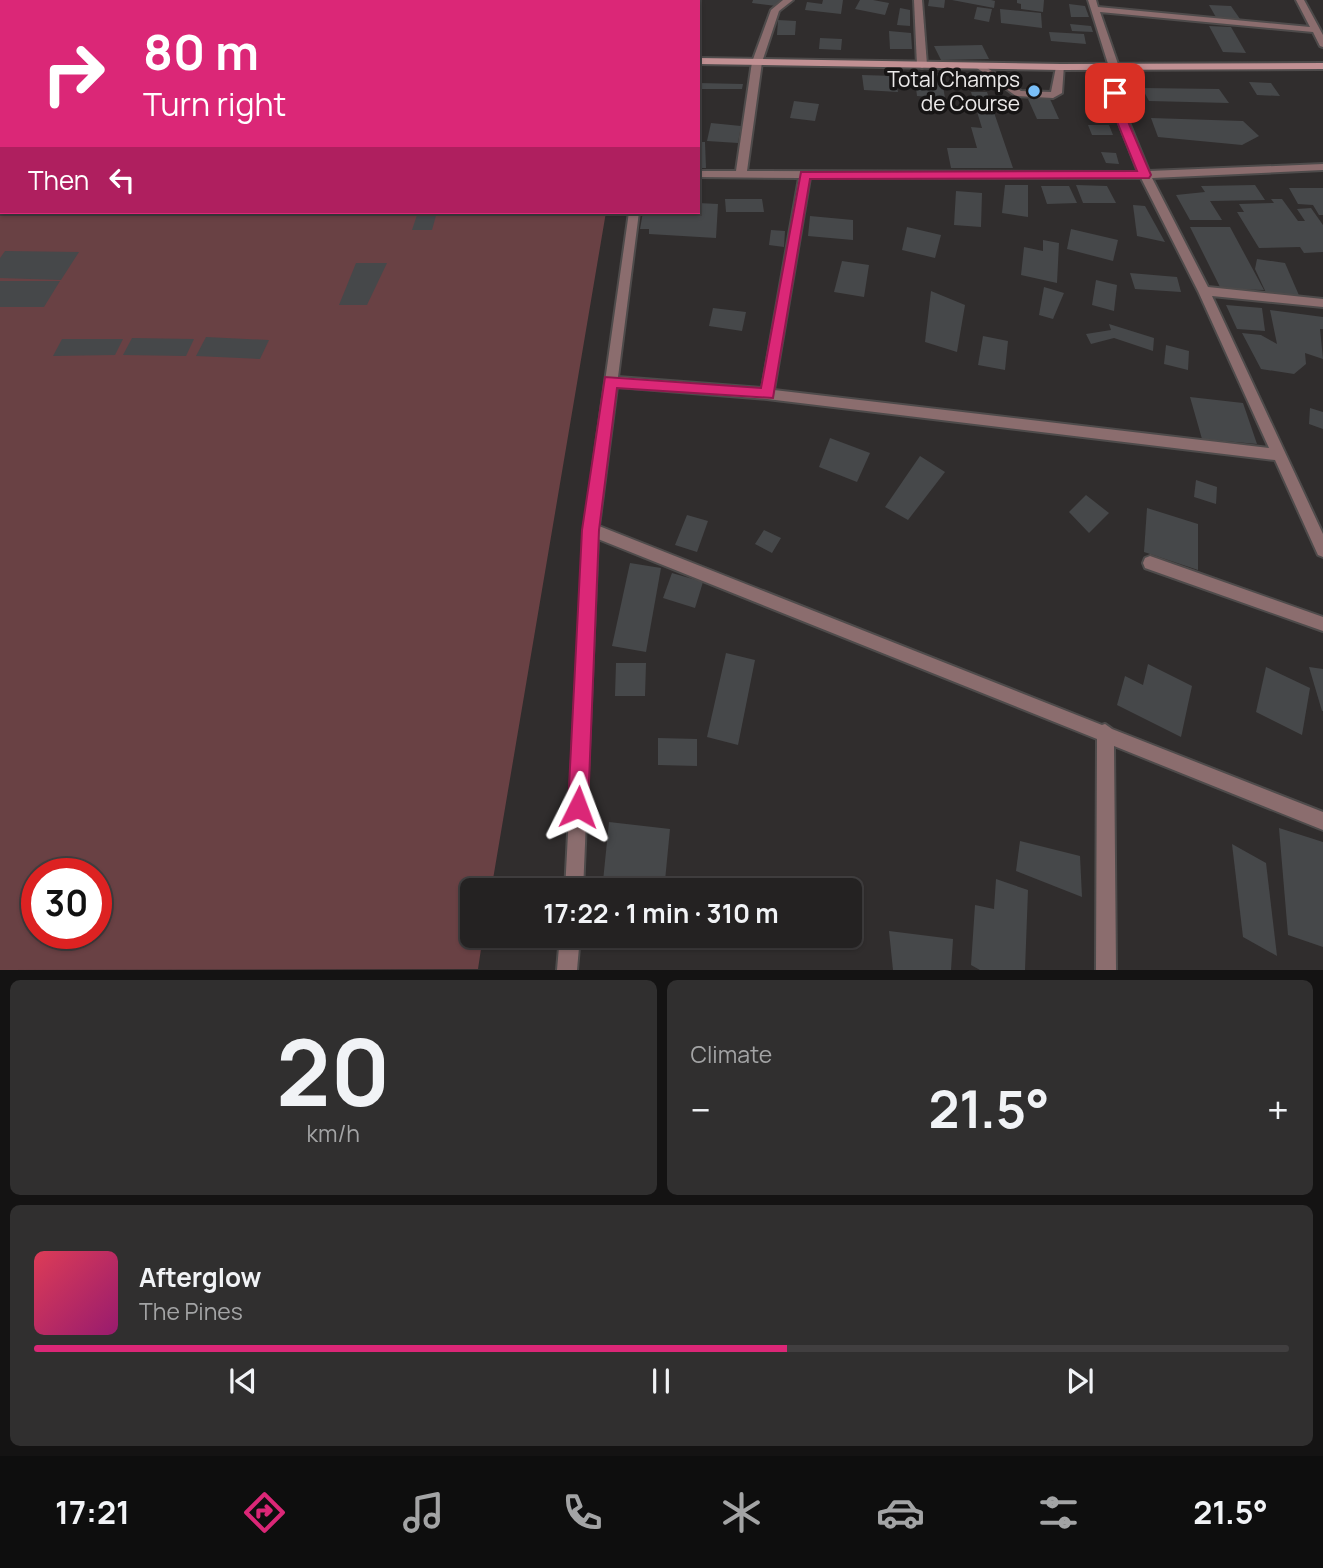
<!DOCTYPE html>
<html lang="en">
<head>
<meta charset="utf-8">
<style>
  :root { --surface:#242222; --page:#302f2f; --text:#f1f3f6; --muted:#a3a4a5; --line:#413f40; --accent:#db2777 }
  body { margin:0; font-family:Manrope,sans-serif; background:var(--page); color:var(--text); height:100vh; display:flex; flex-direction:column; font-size:26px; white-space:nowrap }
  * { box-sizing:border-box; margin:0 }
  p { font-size:23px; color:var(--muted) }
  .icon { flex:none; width:38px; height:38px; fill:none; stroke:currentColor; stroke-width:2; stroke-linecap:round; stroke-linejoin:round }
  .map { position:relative; height:970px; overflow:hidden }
  .drawer { display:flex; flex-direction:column; gap:10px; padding:10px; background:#141313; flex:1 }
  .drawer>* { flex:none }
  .hud { position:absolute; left:0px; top:0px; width:700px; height:214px; box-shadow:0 2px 5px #0004,0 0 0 2px var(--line); background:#db2777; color:#fff; overflow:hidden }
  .speed { position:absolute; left:21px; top:858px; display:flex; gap:14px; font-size:35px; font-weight:700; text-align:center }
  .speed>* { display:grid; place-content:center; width:91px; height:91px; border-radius:50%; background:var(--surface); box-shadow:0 2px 5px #0004,0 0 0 2px var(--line); line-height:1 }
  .speed .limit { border:10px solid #d22; background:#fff; color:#111 }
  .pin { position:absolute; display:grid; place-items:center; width:60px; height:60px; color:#fff; margin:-30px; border-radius:14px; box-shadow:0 4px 10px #0006 }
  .me { position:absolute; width:77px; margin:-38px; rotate:3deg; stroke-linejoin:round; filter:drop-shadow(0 0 5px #0008) }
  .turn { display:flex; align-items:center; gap:24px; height:147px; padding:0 28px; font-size:32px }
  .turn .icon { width:91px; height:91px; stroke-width:2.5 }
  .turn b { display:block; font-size:49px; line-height:60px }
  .then { display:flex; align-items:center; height:66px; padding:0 28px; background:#0003; gap:14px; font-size:26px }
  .big { font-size:52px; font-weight:700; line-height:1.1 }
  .drawer .widget { flex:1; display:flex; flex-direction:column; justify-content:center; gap:10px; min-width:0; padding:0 24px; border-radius:10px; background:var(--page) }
  .drawer .dial { align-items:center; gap:0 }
  .dial b { font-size:91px; line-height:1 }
  .song { display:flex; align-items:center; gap:21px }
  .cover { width:84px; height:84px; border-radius:10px; background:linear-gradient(135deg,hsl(350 70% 55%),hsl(320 70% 35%)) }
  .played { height:7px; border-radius:4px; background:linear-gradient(90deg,var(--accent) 60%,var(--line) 60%) }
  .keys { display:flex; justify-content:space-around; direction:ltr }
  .heat { display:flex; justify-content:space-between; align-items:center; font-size:38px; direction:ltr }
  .drawer .tiles { flex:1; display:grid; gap:10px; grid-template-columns:1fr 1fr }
  .widget:last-child { grid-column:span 2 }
  .trip { position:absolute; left:460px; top:878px; width:402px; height:70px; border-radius:10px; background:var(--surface); box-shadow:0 2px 5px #0004,0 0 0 2px var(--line); font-weight:700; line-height:70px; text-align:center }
  .tab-bar { display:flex; height:112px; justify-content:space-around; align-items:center; background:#0e0e0e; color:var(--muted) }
  .tab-bar .icon { width:49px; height:49px }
  .tab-bar .active { color:var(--accent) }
  .tab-bar b { font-size:32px; color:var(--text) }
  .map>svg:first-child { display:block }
  .green { fill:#694144; fill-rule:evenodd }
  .building { fill:#46484a }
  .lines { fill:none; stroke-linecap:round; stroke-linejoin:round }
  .lane-casing { stroke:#4e4b4b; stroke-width:4 }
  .street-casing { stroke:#4e4b4b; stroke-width:4 }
  .secondary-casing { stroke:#4e4b4b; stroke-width:4 }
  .lane { fill:#8b6d6e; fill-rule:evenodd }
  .street { fill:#8b6d6e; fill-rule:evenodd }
  .secondary { fill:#c19093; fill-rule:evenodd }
  .route { fill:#db2777; stroke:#8e194d; stroke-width:2 }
  .poi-dot { fill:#7abff8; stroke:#171515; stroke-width:2.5 }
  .labels { text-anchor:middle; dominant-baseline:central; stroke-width:7; stroke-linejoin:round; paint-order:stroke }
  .far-poi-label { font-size:21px; fill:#eceaea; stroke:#171515; text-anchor:end }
</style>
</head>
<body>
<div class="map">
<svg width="1323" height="970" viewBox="0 0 1323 970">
  <rect width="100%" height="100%" fill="#302d2d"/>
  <path class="green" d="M0,0H645L2,2V212H606L491,891H472V936H483L478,969L0,970ZM37,873H96V933H37Z"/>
  <g class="building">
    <polygon points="753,0 786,0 776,6 752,3"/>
    <polygon points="823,0 843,0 841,14 805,10 807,2 822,4"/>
    <polygon points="860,0 873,0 889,3 885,15 855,9"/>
    <polygon points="929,0 945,0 944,8 928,6"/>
    <polygon points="952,0 991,0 995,1 994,8"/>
    <polygon points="1017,0 1044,0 1043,12 1021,9 1021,4 1017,3"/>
    <polygon points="1069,4 1085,6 1089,17 1071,17"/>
    <polygon points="1209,5 1231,6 1240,19 1217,19"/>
    <polygon points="977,7 992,9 989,22 974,19"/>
    <polygon points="900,8 910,10 910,26 897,25"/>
    <polygon points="1000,9 1041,13 1042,28 1001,23"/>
    <polygon points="778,20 796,21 795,35 777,35"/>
    <polygon points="1070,24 1091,26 1093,32 1072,31"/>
    <polygon points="1209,26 1231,27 1246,53 1223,52"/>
    <polygon points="889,31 911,33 912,49 890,49"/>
    <polygon points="1049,32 1084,34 1086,44 1051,41"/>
    <polygon points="820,38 842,39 841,50 819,49"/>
    <polygon points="982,45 989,59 941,60 934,46"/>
    <polygon points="914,73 941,74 945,98 917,96"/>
    <polygon points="862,75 895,76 898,92 864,90"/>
    <polygon points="1249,82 1271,83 1280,96 1257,95"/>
    <polygon points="698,83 743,84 742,89 698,89"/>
    <polygon points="1142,88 1219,89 1229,103 1149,101"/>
    <polygon points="971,92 987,92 1013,168 951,168 947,148 977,148 971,127 982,128"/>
    <polygon points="1028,99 1050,99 1059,119 1037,119"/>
    <polygon points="794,101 819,104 815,121 790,118"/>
    <polygon points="1151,118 1243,121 1259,136 1242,145 1158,137"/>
    <polygon points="711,123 741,126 738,143 707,141"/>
    <polygon points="1088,125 1109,125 1113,135 1092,135"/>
    <polygon points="698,142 705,142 706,168 698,168"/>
    <polygon points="1101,152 1116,153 1119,164 1106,163"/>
    <polygon points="1005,185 1028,185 1028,217 1002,213"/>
    <polygon points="1076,185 1107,186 1116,203 1083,203"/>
    <polygon points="1255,185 1265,200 1210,201 1222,220 1190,220 1176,195 1205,192 1201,186"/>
    <polygon points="1041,186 1069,186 1077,203 1047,204"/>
    <polygon points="1289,188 1323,188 1323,215 1319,215 1313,205 1298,204"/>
    <polygon points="956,191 982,193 981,227 954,225"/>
    <polygon points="725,199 762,199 764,212 726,212"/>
    <polygon points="1271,199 1282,199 1298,221 1305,221 1297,209 1311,208 1323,225 1323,252 1304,253 1300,247 1259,248 1237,212 1244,212 1239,204 1274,203"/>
    <polygon points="698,203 718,204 716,238 649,234 649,229 640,229 643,212 698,212"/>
    <polygon points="1133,205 1145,206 1165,242 1137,236"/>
    <polygon points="418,212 437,212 432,230 412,230"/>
    <polygon points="810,216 853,220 853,240 808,236"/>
    <polygon points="907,227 941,235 935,258 902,250"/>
    <polygon points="1190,227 1230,227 1264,290 1221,289"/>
    <polygon points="1071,229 1118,240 1113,261 1067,249"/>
    <polygon points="771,230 785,231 784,247 769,245"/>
    <polygon points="1043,240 1059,243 1057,283 1021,275 1024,247 1043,251"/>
    <polygon points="5,251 79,252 61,280 0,278 0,258"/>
    <polygon points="1257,259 1285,263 1301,300 1268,297 1255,269"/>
    <polygon points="842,261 869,265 864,297 834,292"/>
    <polygon points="356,263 387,263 367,305 339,305"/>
    <polygon points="1130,273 1177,277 1181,292 1135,289"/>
    <polygon points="1096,280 1117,285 1114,311 1092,305"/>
    <polygon points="0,281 60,281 44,307 0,307"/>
    <polygon points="1044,287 1064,293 1053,319 1039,315"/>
    <polygon points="931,291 965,305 957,352 925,342"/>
    <polygon points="1226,305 1262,308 1265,331 1237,329"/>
    <polygon points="713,308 746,312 742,331 709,326"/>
    <polygon points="1270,310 1323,317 1323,329 1320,329 1323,359 1305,353 1306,364 1294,374 1261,369 1242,333 1261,335 1277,344"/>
    <polygon points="1109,324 1154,338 1153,351 1114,338 1091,344 1086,334 1111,330"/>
    <polygon points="983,336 1008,341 1005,370 978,365"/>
    <polygon points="206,337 269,340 260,359 196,356"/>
    <polygon points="132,338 194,339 186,356 123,355"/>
    <polygon points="62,339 123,339 115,355 53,356"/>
    <polygon points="1166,345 1189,351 1188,370 1164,364"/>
    <polygon points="1190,397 1243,403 1257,444 1202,439"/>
    <polygon points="1310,408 1323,412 1323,429 1309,424"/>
    <polygon points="830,438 870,453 857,482 819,467"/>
    <polygon points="920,456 945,472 908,520 885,507"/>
    <polygon points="1196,480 1217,487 1216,504 1194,497"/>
    <polygon points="1086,495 1109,513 1089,533 1069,512"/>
    <polygon points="1147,508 1198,524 1198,570 1144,552"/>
    <polygon points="687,515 708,521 697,552 675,545"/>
    <polygon points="764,530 781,538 772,553 755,544"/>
    <polygon points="630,563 661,568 646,652 612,646"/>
    <polygon points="672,573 703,582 695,608 663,598"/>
    <polygon points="726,653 755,660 738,745 707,737"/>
    <polygon points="616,663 646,663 645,696 615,696"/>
    <polygon points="1148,664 1192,686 1181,737 1117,705 1125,676 1143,685"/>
    <polygon points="1266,667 1310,688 1302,735 1256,712"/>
    <polygon points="1309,667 1323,669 1323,711 1322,711"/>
    <polygon points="658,738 697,739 697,766 658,765"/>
    <polygon points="609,822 670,829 664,891 602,891"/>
    <polygon points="1279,828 1323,842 1323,947 1288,935"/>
    <polygon points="1020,841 1080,856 1082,897 1016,871"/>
    <polygon points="1232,844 1266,863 1277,956 1243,937"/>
    <polygon points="996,879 1028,890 1025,970 980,970 971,965 975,905 994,909"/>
    <polygon points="889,931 953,939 951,970 893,970"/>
    <polygon points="625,936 659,936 659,941"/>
  </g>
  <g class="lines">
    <g class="lane-casing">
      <polygon id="lane" points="980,63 1021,91 1051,92 1056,67 1064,65 1062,93 1053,98 1016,96 977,68 975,66"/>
    </g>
    <g class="street-casing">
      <g id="street">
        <rect x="650" y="0" width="8" height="2"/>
        <path d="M783,0H793L779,11L762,62L747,171L1138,172L1113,108L1109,67L1088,0H1096L1098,7L1310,27L1296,0H1304L1323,35V47L1320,46L1313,32L1100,12L1119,67L1123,108L1149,171L1323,164V170L1152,178L1208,287L1323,299V307L1212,296L1323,534V557L1318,555L1275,460L767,399L617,387L599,526L1102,725L1105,724L1112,729L1323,812V830L1114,746L1116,970H1096L1097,739L598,539L583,891H565L584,530L629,212H639L618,377L762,388L799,178L698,177V171H736L752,62L771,10ZM810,178H1141L1198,291L1269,448L774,390Z"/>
        <polygon points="914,0 922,0 927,65 922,68 917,65"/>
        <polygon points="1150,556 1323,617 1323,631 1145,568 1143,563 1145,558"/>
        <polygon points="560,936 580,936 577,970 557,970"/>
      </g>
    </g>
    <g class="secondary-casing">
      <g id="secondary">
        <rect x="0" y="48" width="2" height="6"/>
        <polygon points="698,58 1061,64 1323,63 1323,69 1061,70 698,64"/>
      </g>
    </g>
    <use href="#lane" class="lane"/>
    <use href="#street" class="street"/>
    <use href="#secondary" class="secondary"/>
  </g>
  <polygon class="route" points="1115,89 1121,93 1129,124 1151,175 1149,178 810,179 773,398 617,388 599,530 588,807 585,815 578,818 571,815 568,807 582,530 605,377 761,388 801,172 1137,171 1118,124 1110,93"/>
  <circle class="poi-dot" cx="1034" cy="91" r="7"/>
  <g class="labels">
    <g class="far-poi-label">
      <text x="1020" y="79">Total Champs<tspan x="1020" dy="24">de Course</tspan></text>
    </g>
  </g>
</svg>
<div class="speed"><div class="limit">30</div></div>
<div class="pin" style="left:1115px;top:93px;background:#d93025"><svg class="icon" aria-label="arrive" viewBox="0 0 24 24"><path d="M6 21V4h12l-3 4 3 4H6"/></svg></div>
<svg class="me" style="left:578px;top:807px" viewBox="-20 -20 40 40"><path d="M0-17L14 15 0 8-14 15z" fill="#db2777" stroke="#fff" stroke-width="4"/></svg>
<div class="trip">17:22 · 1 min · 310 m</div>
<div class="hud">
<div class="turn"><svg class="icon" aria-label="right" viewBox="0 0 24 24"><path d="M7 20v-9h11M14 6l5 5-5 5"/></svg><div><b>80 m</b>Turn right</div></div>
<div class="then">Then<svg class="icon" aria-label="left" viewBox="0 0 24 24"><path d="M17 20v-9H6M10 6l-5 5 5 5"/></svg></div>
</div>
</div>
<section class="drawer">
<div class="tiles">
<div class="widget dial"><b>20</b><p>km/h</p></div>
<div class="widget"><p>Climate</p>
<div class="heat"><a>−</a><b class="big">21.5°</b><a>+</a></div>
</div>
<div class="widget">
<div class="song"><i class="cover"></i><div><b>Afterglow</b><p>The Pines</p></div></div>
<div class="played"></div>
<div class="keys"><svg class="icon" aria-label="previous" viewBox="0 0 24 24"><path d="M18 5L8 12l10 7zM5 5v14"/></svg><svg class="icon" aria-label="pause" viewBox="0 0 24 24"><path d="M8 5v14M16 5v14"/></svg><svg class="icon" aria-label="next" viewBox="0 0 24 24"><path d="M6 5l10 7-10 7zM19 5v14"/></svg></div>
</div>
</div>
</section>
<nav class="tab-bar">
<b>17:21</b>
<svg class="icon active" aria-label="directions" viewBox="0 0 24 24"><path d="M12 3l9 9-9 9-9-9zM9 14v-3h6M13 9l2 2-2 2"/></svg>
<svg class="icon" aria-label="music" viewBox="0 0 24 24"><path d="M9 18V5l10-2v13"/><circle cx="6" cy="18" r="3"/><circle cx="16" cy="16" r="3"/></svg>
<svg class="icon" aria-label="phone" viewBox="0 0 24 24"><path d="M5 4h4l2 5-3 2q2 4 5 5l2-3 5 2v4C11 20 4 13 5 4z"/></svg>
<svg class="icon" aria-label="climate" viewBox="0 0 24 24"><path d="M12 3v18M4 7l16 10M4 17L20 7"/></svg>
<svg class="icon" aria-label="car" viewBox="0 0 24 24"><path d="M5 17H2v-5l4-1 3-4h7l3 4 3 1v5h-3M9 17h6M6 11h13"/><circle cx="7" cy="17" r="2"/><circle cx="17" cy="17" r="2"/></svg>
<svg class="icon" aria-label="filters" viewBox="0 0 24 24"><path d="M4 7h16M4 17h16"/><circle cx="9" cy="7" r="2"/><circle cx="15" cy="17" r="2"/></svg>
<b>21.5°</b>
</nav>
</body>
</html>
